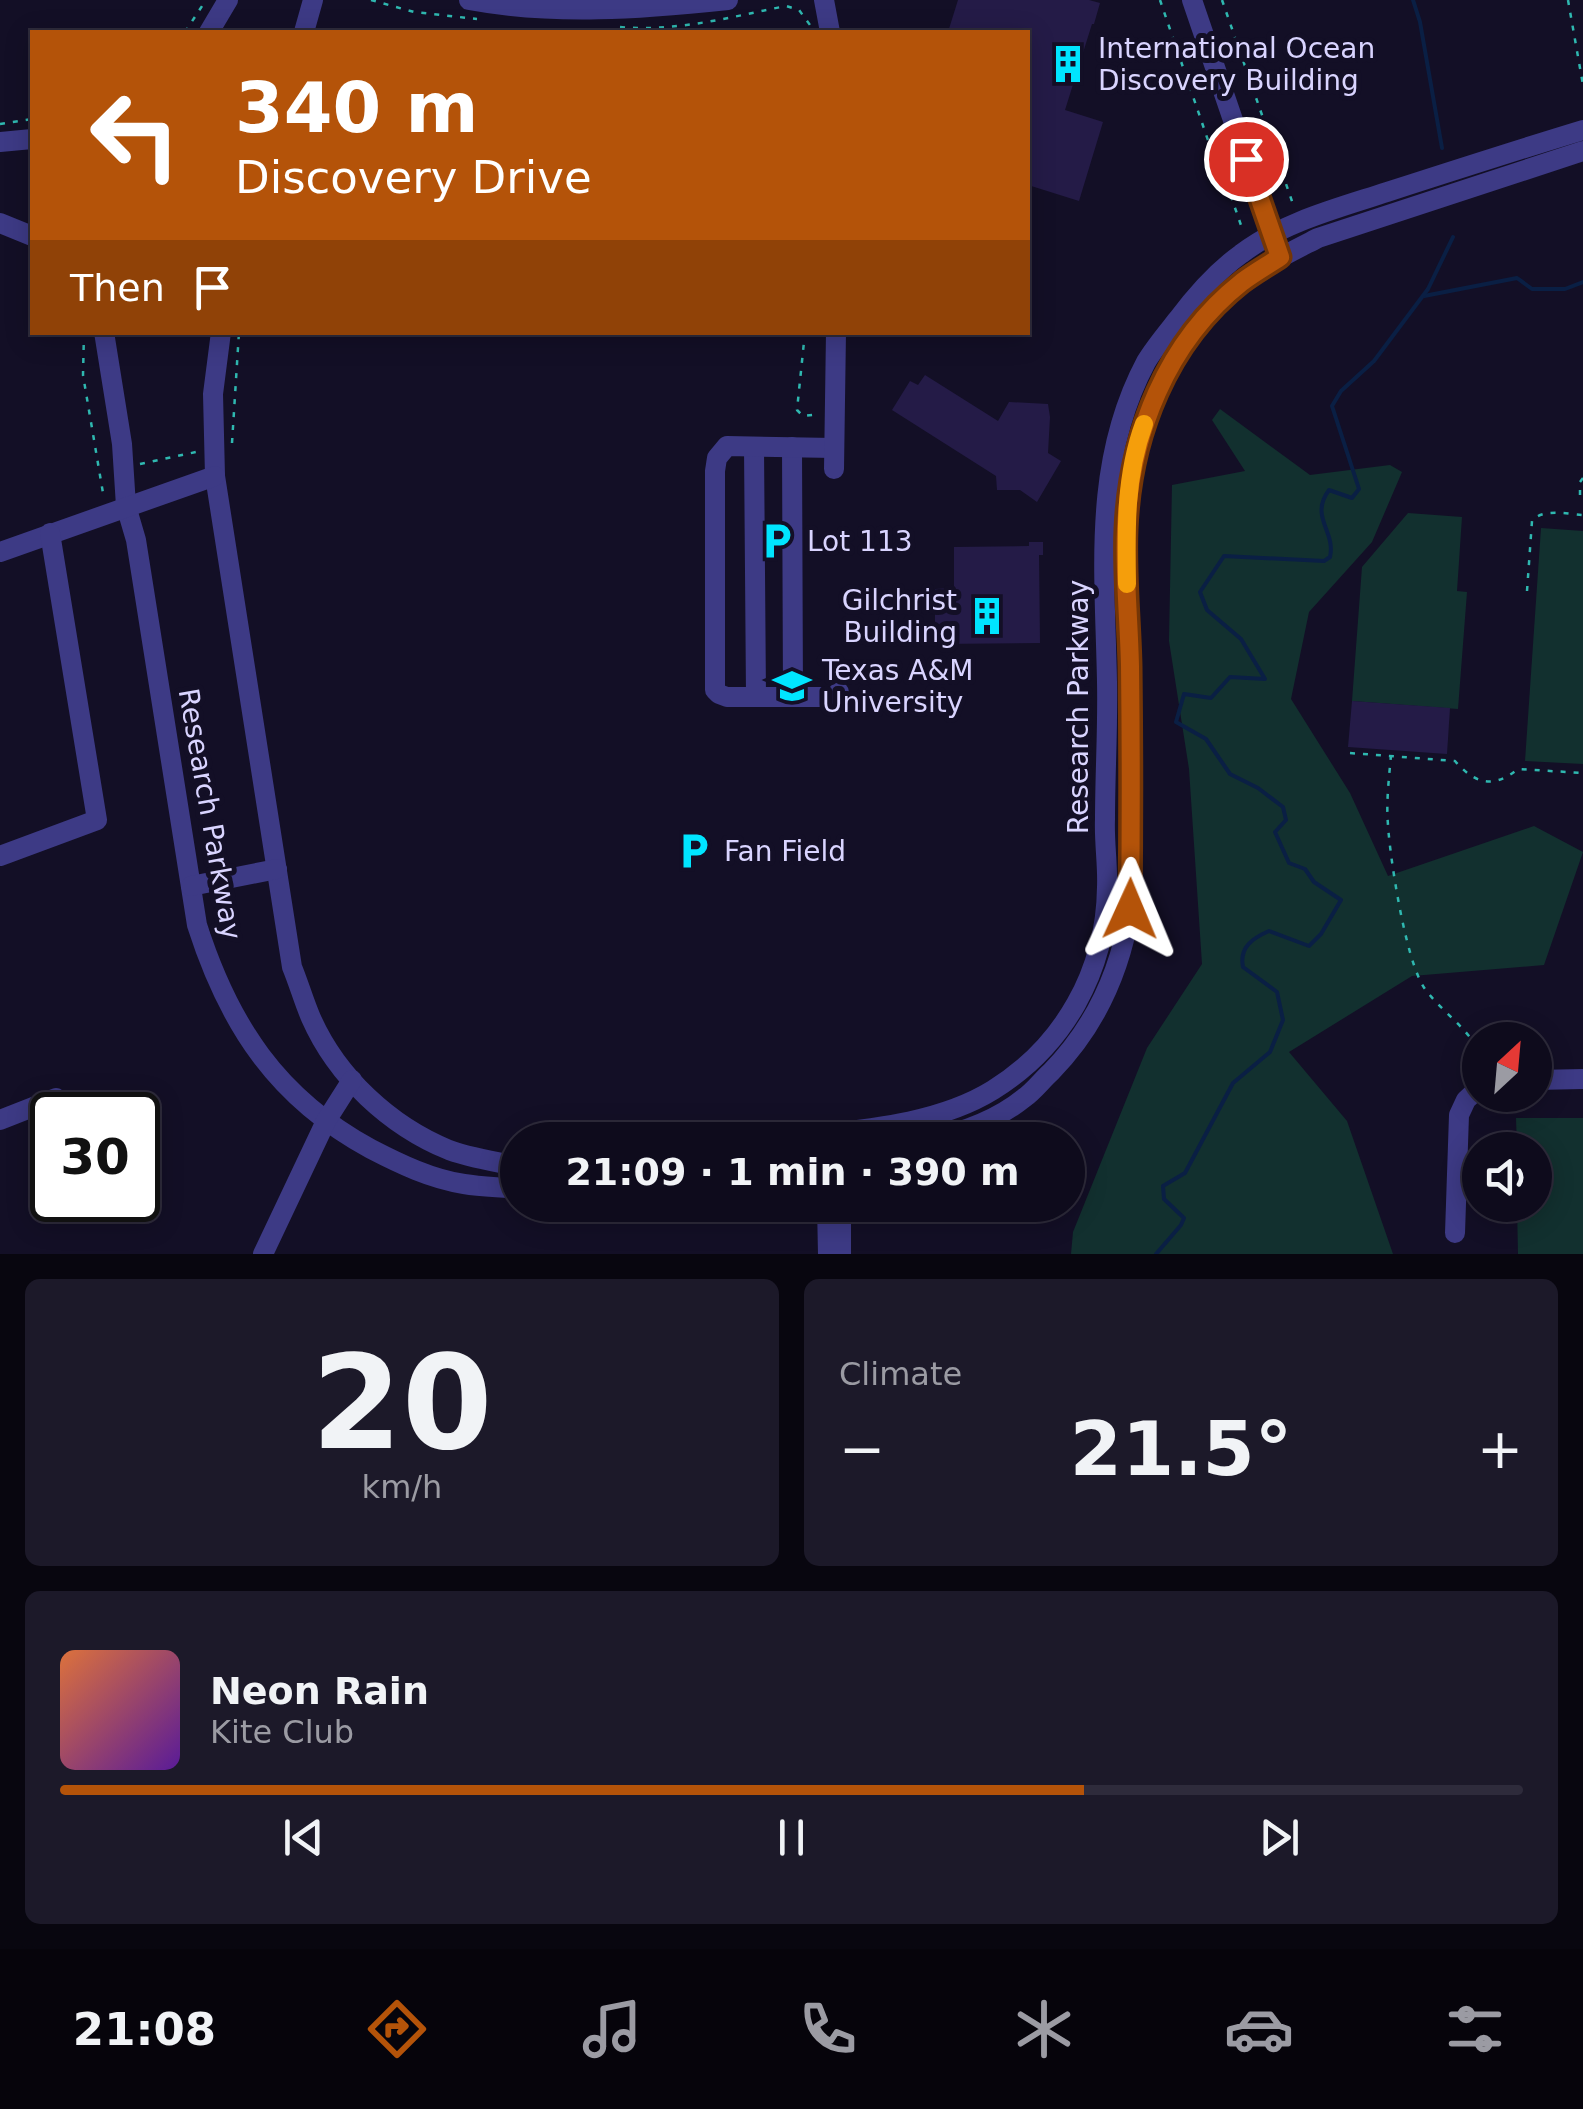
<!DOCTYPE html>
<html lang="en">
<head>
<meta charset="utf-8">
<style>
  :root { --surface:#0e0b1c; --page:#1c1929; --text:#f1f3f6; --muted:#9b9ba3; --line:#2e2b3b; --accent:#b45309 }
  body { margin:0; font-family:"DejaVu Sans",sans-serif; background:var(--page); color:var(--text); height:100vh; display:flex; flex-direction:column; font-size:38px; white-space:nowrap }
  * { box-sizing:border-box; margin:0 }
  p { font-size:32px; color:var(--muted) }
  .icon { flex:none; width:55px; height:55px; fill:none; stroke:currentColor; stroke-width:2; stroke-linecap:round; stroke-linejoin:round }
  .map { position:relative; height:1254px; overflow:hidden }
  .sheet { display:flex; flex-direction:column; gap:25px; padding:25px; background:#08060f; flex:1 }
  .sheet>* { flex:none }
  .hud { position:absolute; left:30px; top:30px; width:1000px; height:305px; border-radius:0px; box-shadow:0 5px 25px #0003,0 0 0 2px var(--line); background:#b45309; color:#fff; overflow:hidden }
  .needle { width:65px; rotate:26deg }
  .controls { position:absolute; left:1462px; top:1022px; display:grid; gap:20px }
  .controls a { display:grid; place-items:center; width:90px; height:90px; border-radius:50%; background:var(--surface); box-shadow:0 5px 25px #0003,0 0 0 2px var(--line); font-size:50px }
  .speed { position:absolute; left:30px; top:1092px; display:flex; gap:20px; font-size:50px; font-weight:700; text-align:center }
  .speed>* { display:grid; place-content:center; width:130px; height:130px; border-radius:50%; background:var(--surface); box-shadow:0 5px 25px #0003,0 0 0 2px var(--line); line-height:1 }
  .speed .limit { border:5px solid #111; border-radius:15px; background:#fff; color:#111 }
  .pin { position:absolute; display:grid; place-items:center; width:85px; height:85px; color:#fff; margin:-42px; border:5px solid #fff; border-radius:50%; box-shadow:0 2px 10px #0007 }
  .me { position:absolute; width:110px; margin:-55px; rotate:1deg; stroke-linejoin:round; filter:drop-shadow(0 0 8px #0008) }
  .turn { display:flex; align-items:center; gap:35px; height:210px; padding:0 40px; font-size:45px }
  .turn .icon { width:130px; height:130px; stroke-width:2.5 }
  .turn b { display:block; font-size:70px; line-height:85px }
  .then { display:flex; align-items:center; height:95px; padding:0 40px; background:#0003; gap:20px; font-size:38px }
  .big { font-size:75px; font-weight:700; line-height:1.1 }
  .sheet .widget { flex:1; display:flex; flex-direction:column; justify-content:center; gap:15px; min-width:0; padding:0 35px; border-radius:15px; background:var(--page) }
  .sheet .dial { align-items:center; gap:0 }
  .dial b { font-size:130px; line-height:1 }
  .song { display:flex; align-items:center; gap:30px }
  .cover { width:120px; height:120px; border-radius:15px; background:linear-gradient(135deg,hsl(20 70% 55%),hsl(270 70% 35%)) }
  .played { height:10px; border-radius:5px; background:linear-gradient(90deg,var(--accent) 70%,var(--line) 70%) }
  .keys { display:flex; justify-content:space-around; direction:ltr }
  .heat { display:flex; justify-content:space-between; align-items:center; font-size:55px; direction:ltr }
  .sheet .tiles { flex:1; display:grid; gap:25px; grid-template-columns:1fr 1fr }
  .widget:last-child { grid-column:span 2 }
  .trip { position:absolute; left:500px; top:1122px; width:585px; height:100px; border-radius:50px; background:var(--surface); box-shadow:0 5px 25px #0003,0 0 0 2px var(--line); font-weight:700; line-height:100px; text-align:center }
  .tabs { display:flex; height:160px; justify-content:space-around; align-items:center; background:#06040b; color:var(--muted) }
  .tabs .icon { width:70px; height:70px }
  .tabs .selected { color:var(--accent) }
  .tabs b { font-size:45px; color:var(--text) }
  .map>svg:first-child { display:block }
  .green { fill:#12302f }
  .lines { fill:none; stroke-linecap:round; stroke-linejoin:round }
  .stream { stroke:#0a1f44; stroke-width:4 }
  .building { fill:#241b47 }
  .path { stroke:#2fb8b0; stroke-width:2.5; stroke-dasharray:5 8; stroke-linecap:butt }
  .minor { stroke:#3d3a85; stroke-width:20 }
  .route-casing { stroke:#753606; stroke-width:25 }
  .route { stroke:#b45309; stroke-width:18 }
  .slow { stroke:#f59e0b; stroke-width:18 }
  .labels { text-anchor:middle; dominant-baseline:central; stroke-width:10; stroke-linejoin:round; paint-order:stroke }
  .poi-label { font-size:28px; fill:#d9d4ff; stroke:#130f26; text-anchor:start }
  .street-label { font-size:28px; fill:#d9d4ff; stroke:#130f26 }
</style>
</head>
<body>
<div class="map">
<svg width="1583" height="1254" viewBox="0 0 1583 1254">
  <rect width="100%" height="100%" fill="#130f26"/>
  <g class="green">
    <polygon points="1220,409 1310,475 1390,465 1402,472 1372,542 1309,612 1291,699 1350,793 1388,876 1534,826 1583,852 1544,965 1412,976 1289,1052 1347,1121 1393,1254 1071,1254 1073,1232 1147,1048 1202,964 1189,769 1169,641 1172,485 1245,471 1212,420"/>
    <polygon points="1408,513 1462,517 1457,591 1467,592 1458,709 1352,701 1362,567"/>
    <polygon points="1541,528 1583,531 1583,764 1525,761"/>
    <polygon points="1516,1118 1583,1118 1583,1254 1518,1254 1517,1205 1535,1205 1535,1150 1517,1150"/>
  </g>
  <g class="lines">
    <g class="stream">
      <polyline points="1413,0 1420,22 1442,148"/>
      <polyline points="1424,296 1517,278 1532,289 1565,289 1583,282"/>
      <path d="M1156,1254L1181,1225L1184,1218L1164,1199L1163,1186L1185,1173L1233,1083L1270,1052L1283,1020L1277,992L1243,967C1239,947 1253,938 1269,931L1309,946L1321,934L1341,900L1314,882L1305,869L1289,863L1275,832L1286,820L1283,807L1258,788L1230,774L1206,739L1176,722L1184,694L1211,698L1230,677L1265,679L1241,639L1207,610L1200,592L1224,556L1324,561L1330,557C1336,531 1309,517 1329,490L1352,498L1359,489L1332,406L1341,391L1374,361L1428,289L1453,237"/>
    </g>
  </g>
  <g class="building">
    <polygon points="958,0 1089,0 1100,3 1094,24 1092,24 1065,110 1103,122 1079,201 1028,185 1028,32 988,32 979,30 978,32 948,32"/>
    <polygon points="925,375 998,421 1009,402 1048,404 1050,417 1048,453 1061,461 1037,502 1020,490 997,490 996,476 892,410 910,381 918,385"/>
    <polygon points="1029,542 1043,542 1043,555 1039,555 1040,643 935,644 935,589 954,588 954,547 1029,546"/>
    <polygon points="1352,701 1450,708 1447,754 1348,747"/>
  </g>
  <g class="lines">
    <g class="path">
      <polyline points="371,0 414,12 477,19"/>
      <polyline points="1160,0 1211,149 1225,179 1243,231"/>
      <polyline points="1222,0 1294,207"/>
      <polyline points="1568,0 1583,85"/>
      <path d="M620,27C677,32 730,17 786,6L799,10L810,25L808,32"/>
      <polyline points="185,32 206,0"/>
      <polyline points="0,124 32,119"/>
      <polyline points="84,332 83,375 104,499"/>
      <polyline points="805,332 797,410 803,416 813,415 818,411"/>
      <polyline points="232,443 239,332"/>
      <polyline points="140,464 196,452"/>
      <polyline points="1583,478 1580,482 1580,498 1583,502"/>
      <path d="M1527,591L1532,521C1542,508 1567,514 1583,515"/>
      <path d="M1350,753L1455,761C1475,784 1493,789 1518,769L1583,773"/>
      <path d="M1391,755C1389,778 1386,802 1388,825C1390,859 1406,963 1425,989C1442,1012 1467,1027 1480,1053"/>
      <polyline points="650,1140 762,1126"/>
    </g>
    <g class="minor">
      <path d="M469,0C555,16 642,9 728,0"/>
      <polyline points="824,0 830,32"/>
      <polyline points="1192,0 1276,246"/>
      <polyline points="209,32 228,0"/>
      <polyline points="304,32 313,0"/>
      <polyline points="0,142 32,139"/>
      <polyline points="0,223 32,236"/>
      <path d="M104,332L122,444L126,506L136,540L197,925C229,1025 277,1098 371,1149C400,1164 431,1179 464,1184C482,1187 500,1187 518,1189"/>
      <path d="M221,332L213,394L215,476L292,967C299,984 304,1002 311,1018C337,1077 390,1126 449,1150C471,1158 495,1162 518,1166"/>
      <polyline points="754,447 756,697"/>
      <polyline points="792,447 793,697"/>
      <polyline points="834,448 727,446 717,458 715,471 715,690 719,694 727,697 834,697 839,692"/>
      <polyline points="834,469 836,332"/>
      <polyline points="0,552 215,476"/>
      <polyline points="0,856 97,820 50,533"/>
      <polyline points="191,886 277,869"/>
      <polyline points="1535,1080 1583,1079"/>
      <polyline points="0,1120 56,1098"/>
      <path d="M772,1140C844,1130 930,1129 993,1090C1064,1046 1106,971 1107,887C1108,865 1104,842 1105,819C1105,773 1108,728 1107,682C1105,572 1092,463 1146,362C1155,347 1167,333 1178,319C1196,295 1216,272 1241,254C1283,222 1338,208 1387,192C1452,171 1517,150 1583,130"/>
      <path d="M927,1140C960,1133 997,1120 1024,1098C1034,1091 1042,1080 1051,1072C1094,1028 1120,972 1130,911C1135,879 1131,838 1131,805C1130,749 1130,694 1129,638C1127,572 1121,506 1138,441C1154,380 1192,325 1240,285C1263,265 1291,252 1318,238L1583,151"/>
      <polyline points="827,1205 828,1254"/>
      <polyline points="841,1205 841,1254"/>
      <polyline points="1455,1233 1459,1115 1466,1100 1480,1087"/>
      <polyline points="263,1254 326,1121 352,1080"/>
    </g>
  </g>
  <g class="lines">
    <g class="route-casing">
      <path id="route" d="M1130,909C1131,828 1131,747 1130,666C1129,620 1124,574 1126,529C1130,435 1166,342 1242,282C1254,273 1268,265 1280,257L1246,159"/>
    </g>
    <use href="#route" class="route"/>
    <path class="slow" d="M1127,584C1126,530 1125,475 1144,424"/>
  </g>
  <defs>
    <g id="building-bare" transform="scale(3)"><path d="M-4-6H4V6H1V3H-1V6H-4ZM-2.5-4.3h1.7v1.8h-1.7ZM.8-4.3h1.7v1.8H.8ZM-2.5-1h1.7V.8h-1.7ZM.8-1h1.7V.8H.8Z" fill="#00e5ff" stroke="#130f26" stroke-width="2.5" paint-order="stroke"/></g>
    <g id="parking-bare" transform="scale(3)"><path d="M-3.5-5.5H1a3.5 3.5 0 0 1 0 7H-1V5.5H-3.5ZM-1-3.4V-.6H.8a1.4 1.4 0 0 0 0-2.8Z" fill="#00e5ff" stroke="#130f26" stroke-width="2.5" paint-order="stroke"/></g>
    <g id="university-bare" transform="scale(3)"><path d="M0-5L7-2L0 1L-7-2ZM-4 1L0 2.5L4 1V4Q0 6-4 4Z" fill="#00e5ff" stroke="#130f26" stroke-width="2.5" paint-order="stroke"/></g>
  </defs>
  <g fill-rule="evenodd">
    <use href="#building-bare" x="1068" y="64"/>
    <use href="#parking-bare" x="777" y="541"/>
    <use href="#building-bare" x="987" y="616"/>
    <use href="#university-bare" x="792" y="686"/>
    <use href="#parking-bare" x="694" y="851"/>
  </g>
  <g class="labels">
    <g class="poi-label">
      <text x="1098" y="48">International Ocean<tspan x="1098" dy="32">Discovery Building</tspan></text>
      <text x="807" y="541">Lot 113</text>
      <text x="957" y="600" text-anchor="end">Gilchrist<tspan x="957" dy="32">Building</tspan></text>
      <text x="822" y="670">Texas A&amp;M<tspan x="822" dy="32">University</tspan></text>
      <text x="724" y="851">Fan Field</text>
    </g>
    <g class="street-label">
      <text transform="translate(1078 707) rotate(-90)">Research Parkway</text>
      <text transform="translate(210 814) rotate(80)">Research Parkway</text>
    </g>
  </g>
</svg>
<div class="controls">
<a><svg class="needle" viewBox="-14 -14 28 28"><path d="M0-13l5 13h-10z" fill="#e53935"/><path d="M0 13l5-13h-10z" fill="#9b9ba3"/></svg></a>
<a><svg class="icon" aria-label="sound" viewBox="0 0 24 24"><path d="M4 9h4l5-4v14l-5-4H4zM17 9q2 3 0 6"/></svg></a>
</div>
<div class="speed"><div class="limit">30</div></div>
<div class="pin" style="left:1246px;top:159px;background:#d93025"><svg class="icon" aria-label="arrive" viewBox="0 0 24 24"><path d="M6 21V4h12l-3 4 3 4H6"/></svg></div>
<svg class="me" style="left:1130px;top:909px" viewBox="-20 -20 40 40"><path d="M0-17L14 15 0 8-14 15z" fill="#b45309" stroke="#fff" stroke-width="4"/></svg>
<div class="trip">21:09 · 1 min · 390 m</div>
<div class="hud">
<div class="turn"><svg class="icon" aria-label="left" viewBox="0 0 24 24"><path d="M17 20v-9H6M10 6l-5 5 5 5"/></svg><div><b>340 m</b>Discovery Drive</div></div>
<div class="then">Then<svg class="icon" aria-label="arrive" viewBox="0 0 24 24"><path d="M6 21V4h12l-3 4 3 4H6"/></svg></div>
</div>
</div>
<section class="sheet">
<div class="tiles">
<div class="widget dial"><b>20</b><p>km/h</p></div>
<div class="widget"><p>Climate</p>
<div class="heat"><a>−</a><b class="big">21.5°</b><a>+</a></div>
</div>
<div class="widget">
<div class="song"><i class="cover"></i><div><b>Neon Rain</b><p>Kite Club</p></div></div>
<div class="played"></div>
<div class="keys"><svg class="icon" aria-label="previous" viewBox="0 0 24 24"><path d="M18 5L8 12l10 7zM5 5v14"/></svg><svg class="icon" aria-label="pause" viewBox="0 0 24 24"><path d="M8 5v14M16 5v14"/></svg><svg class="icon" aria-label="next" viewBox="0 0 24 24"><path d="M6 5l10 7-10 7zM19 5v14"/></svg></div>
</div>
</div>
</section>
<nav class="tabs">
<b>21:08</b>
<svg class="icon selected" aria-label="directions" viewBox="0 0 24 24"><path d="M12 3l9 9-9 9-9-9zM9 14v-3h6M13 9l2 2-2 2"/></svg>
<svg class="icon" aria-label="music" viewBox="0 0 24 24"><path d="M9 18V5l10-2v13"/><circle cx="6" cy="18" r="3"/><circle cx="16" cy="16" r="3"/></svg>
<svg class="icon" aria-label="phone" viewBox="0 0 24 24"><path d="M5 4h4l2 5-3 2q2 4 5 5l2-3 5 2v4C11 20 4 13 5 4z"/></svg>
<svg class="icon" aria-label="climate" viewBox="0 0 24 24"><path d="M12 3v18M4 7l16 10M4 17L20 7"/></svg>
<svg class="icon" aria-label="car" viewBox="0 0 24 24"><path d="M5 17H2v-5l4-1 3-4h7l3 4 3 1v5h-3M9 17h6M6 11h13"/><circle cx="7" cy="17" r="2"/><circle cx="17" cy="17" r="2"/></svg>
<svg class="icon" aria-label="filters" viewBox="0 0 24 24"><path d="M4 7h16M4 17h16"/><circle cx="9" cy="7" r="2"/><circle cx="15" cy="17" r="2"/></svg>
</nav>
</body>
</html>
